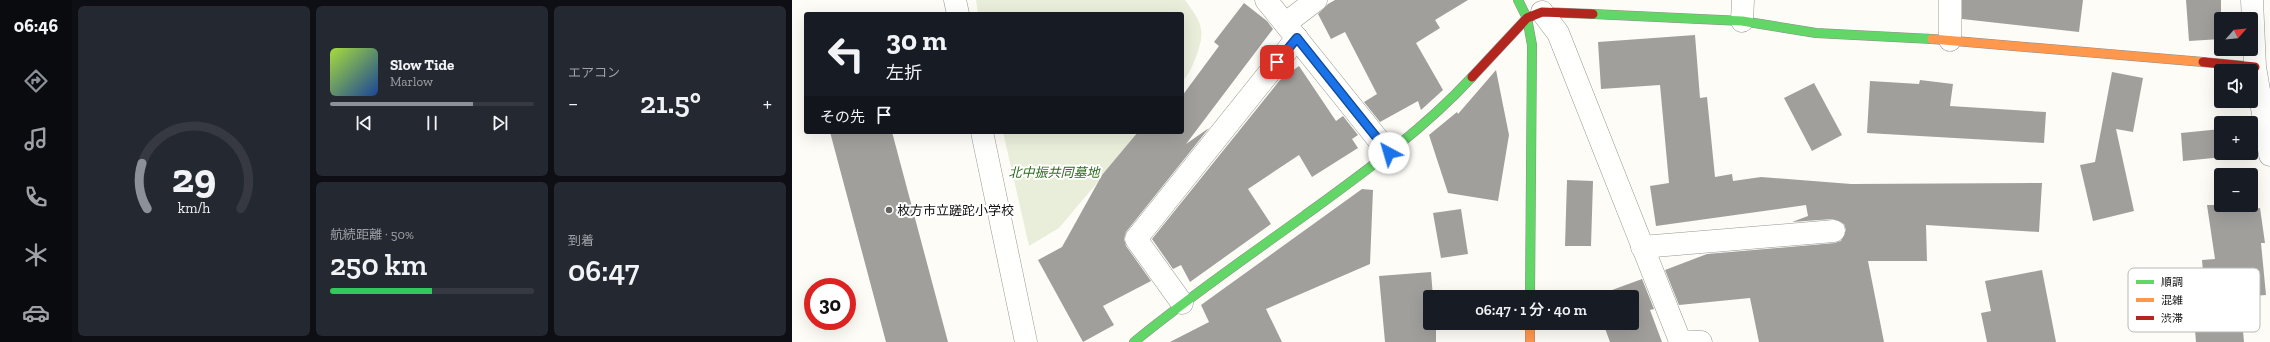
<!DOCTYPE html>
<html lang="ja">
<head>
<meta charset="utf-8">
<style>
  :root { --surface:#171b24; --page:#242831; --text:#f1f3f6; --muted:#9ea1a6; --line:#363941; --accent:#8c9099 }
  body { margin:0; font-family:"Zilla Slab","Noto Sans JP",serif; background:var(--page); color:var(--text); height:100vh; display:flex; flex-direction:column; font-size:15px; white-space:nowrap }
  * { box-sizing:border-box; margin:0 }
  p { font-size:13px; color:var(--muted) }
  .icon { flex:none; width:22px; height:22px; fill:none; stroke:currentColor; stroke-width:2; stroke-linecap:round; stroke-linejoin:round }
  .map { position:relative; flex:1; overflow:hidden }
  .panel { display:flex; flex-direction:column; gap:6px; padding:6px; background:#0d0f14; width:720px }
  .panel>* { flex:none }
  .top-card { position:absolute; left:12px; top:12px; width:380px; height:122px; border-radius:4px; box-shadow:0 4px 16px #0002; background:#171b24; color:var(--text); overflow:hidden }
  .needle { width:26px; rotate:63deg }
  .controls { position:absolute; left:1422px; top:12px; display:grid; gap:8px }
  .controls a { display:grid; place-items:center; width:44px; height:44px; border-radius:4px; background:var(--surface); box-shadow:0 4px 16px #0002; font-size:20px }
  .speed { position:absolute; left:12px; top:278px; display:flex; gap:8px; font-size:20px; font-weight:700; text-align:center }
  .speed>* { display:grid; place-content:center; width:52px; height:52px; border-radius:50%; background:var(--surface); box-shadow:0 4px 16px #0002; line-height:1 }
  .speed .limit { border:6px solid #d22; background:#fff; color:#111 }
  .pin { position:absolute; display:grid; place-items:center; width:34px; height:34px; color:#fff; margin:-17px; border-radius:8px; box-shadow:0 2px 6px #0006 }
  .me { position:absolute; width:44px; margin:-22px; rotate:321deg; stroke-linejoin:round; filter:drop-shadow(0 0 3px #0008) }
  .turn { display:flex; align-items:center; gap:14px; height:84px; padding:0 16px; font-size:18px }
  .turn .icon { width:52px; height:52px; stroke-width:2.5 }
  .turn b { display:block; font-size:28px; line-height:34px }
  .then { display:flex; align-items:center; height:38px; padding:0 16px; background:#0003; gap:8px; font-size:15px }
  .big { font-size:30px; font-weight:600; line-height:1.1 }
  .panel .widget { flex:1; display:flex; flex-direction:column; justify-content:center; gap:6px; min-width:0; padding:0 14px; border-radius:6px; background:var(--page) }
  .panel .dial { align-items:center; gap:0 }
  .dial svg { height:104px; overflow:visible; fill:none; stroke:var(--line); stroke-width:7; stroke-linecap:round; text-anchor:middle }
  .dial text { fill:var(--text); stroke:none }
  .song { display:flex; align-items:center; gap:12px }
  .cover { width:48px; height:48px; border-radius:6px; background:linear-gradient(135deg,hsl(80 70% 55%),hsl(220 70% 35%)) }
  .played { height:4px; border-radius:2px; background:linear-gradient(90deg,var(--accent) 70%,var(--line) 70%) }
  .keys { display:flex; justify-content:space-around; direction:ltr }
  .heat { display:flex; justify-content:space-between; align-items:center; font-size:22px; direction:ltr }
  .charge { height:6px; border-radius:3px; background:linear-gradient(90deg,#34c759 50%,var(--line) 0) }
  .panel .tiles { flex:1; display:grid; gap:6px; grid-template-columns:repeat(3,1fr) }
  .widget:first-child { grid-row:span 2 }
  .trip { position:absolute; left:631px; top:290px; width:216px; height:40px; border-radius:4px; background:var(--surface); box-shadow:0 4px 16px #0002; font-weight:600; line-height:40px; text-align:center }
  main { display:flex; flex:1; min-height:0 }
  .menu { display:flex; flex-direction:column; width:72px; justify-content:space-around; align-items:center; background:#090b0e; color:var(--muted) }
  .menu .icon { width:28px; height:28px }
  .menu .current { color:var(--accent) }
  .menu b { font-size:18px; color:var(--text) }
  .map>svg:first-child { display:block }
  .cemetery { fill:#e9eedb }
  .building { fill:#a19f9c }
  .lines { fill:none; stroke-linecap:round; stroke-linejoin:round }
  .street-casing { stroke:#979795; stroke-width:23 }
  .fast-casing { stroke:#8e8d8b; stroke-width:10 }
  .slow-casing { stroke:#8e8d8b; stroke-width:10 }
  .jam-casing { stroke:#8e8d8b; stroke-width:10 }
  .street { stroke:#fffffe; stroke-width:22 }
  .fast { stroke:#63d668; stroke-width:9 }
  .slow { stroke:#ff974d; stroke-width:9 }
  .jam { stroke:#b3261e; stroke-width:9 }
  .route-casing { stroke:#114b97; stroke-width:10 }
  .route { stroke:#1a73e8; stroke-width:7 }
  .poi-dot { fill:#646362; stroke:#fff; stroke-width:1.5 }
  .labels { text-anchor:middle; dominant-baseline:central; stroke-width:4; stroke-linejoin:round; paint-order:stroke }
  .park-label { font-size:13px; font-style:italic; fill:#2f6b1f; stroke:#fff }
  .poi-label { font-size:13px; fill:#111; stroke:#fff; text-anchor:start }
  .key { fill:#fff; stroke:#b8b8b8; stroke-width:1 }
  .key-label { font-size:11px; fill:#111 }
</style>
</head>
<body>
<main>
<nav class="menu">
<b>06:46</b>
<svg class="icon current" aria-label="directions" viewBox="0 0 24 24"><path d="M12 3l9 9-9 9-9-9zM9 14v-3h6M13 9l2 2-2 2"/></svg>
<svg class="icon" aria-label="music" viewBox="0 0 24 24"><path d="M9 18V5l10-2v13"/><circle cx="6" cy="18" r="3"/><circle cx="16" cy="16" r="3"/></svg>
<svg class="icon" aria-label="phone" viewBox="0 0 24 24"><path d="M5 4h4l2 5-3 2q2 4 5 5l2-3 5 2v4C11 20 4 13 5 4z"/></svg>
<svg class="icon" aria-label="climate" viewBox="0 0 24 24"><path d="M12 3v18M4 7l16 10M4 17L20 7"/></svg>
<svg class="icon" aria-label="car" viewBox="0 0 24 24"><path d="M5 17H2v-5l4-1 3-4h7l3 4 3 1v5h-3M9 17h6M6 11h13"/><circle cx="7" cy="17" r="2"/><circle cx="17" cy="17" r="2"/></svg>
</nav>
<section class="panel">
<div class="tiles">
<div class="widget dial"><svg viewBox="0 0 100 80">
<path d="M14 69A42 42 0 1 1 86 69"/>
<path d="M14 69A42 42 0 0 1 10 34" stroke="#8c9099"/>
<text x="50" y="56" font-size="32" font-weight="700">29</text>
<text x="50" y="72" font-size="11">km/h</text>
</svg></div>
<div class="widget">
<div class="song"><i class="cover"></i><div><b>Slow Tide</b><p>Marlow</p></div></div>
<div class="played"></div>
<div class="keys"><svg class="icon" aria-label="previous" viewBox="0 0 24 24"><path d="M18 5L8 12l10 7zM5 5v14"/></svg><svg class="icon" aria-label="pause" viewBox="0 0 24 24"><path d="M8 5v14M16 5v14"/></svg><svg class="icon" aria-label="next" viewBox="0 0 24 24"><path d="M6 5l10 7-10 7zM19 5v14"/></svg></div>
</div>
<div class="widget"><p>エアコン</p>
<div class="heat"><a>−</a><b class="big">21.5°</b><a>+</a></div>
</div>
<div class="widget"><p>航続距離 · 50%</p><b class="big">250 km</b><div class="charge"></div></div>
<div class="widget"><p>到着</p><b class="big">06:47</b></div>
</div>
</section>
<div class="map">
<svg width="1478" height="342" viewBox="0 0 1478 342">
  <rect width="100%" height="100%" fill="#fdfcf7"/>
  <g class="cemetery">
    <path d="M184,0H393C410,23 414,30 404,57C400,67 397,74 390,82V14H186Z"/>
    <polygon points="211,132 348,132 267,228 237,246"/>
  </g>
  <g class="building">
    <polygon points="543,0 676,0 643,20 648,28 624,43 651,90 629,110 626,101 588,122 572,102 585,94 553,32 539,39 526,14 536,4"/>
    <polygon points="1170,0 1291,0 1287,32 1170,19"/>
    <polygon points="1394,0 1429,0 1429,39 1397,41"/>
    <polygon points="452,3 475,21 481,29 394,144 417,128 334,232 332,239 334,246 359,281 311,306 322,325 291,342 246,260 270,247 310,175 346,132 390,132 390,96 427,46 422,42"/>
    <polygon points="903,35 908,98 915,97 923,177 940,174 941,181 969,177 1059,184 1250,183 1247,232 1134,225 1135,261 1076,261 1092,342 967,342 958,298 887,305 873,270 915,254 1043,243 1049,241 1054,230 1052,224 1041,219 1000,222 1016,216 1014,205 864,226 858,186 877,183 868,85 809,89 806,42"/>
    <polygon points="507,66 544,121 551,116 566,135 560,139 566,148 520,177 507,155 456,189 479,224 398,282 389,265 381,269 360,239 488,80"/>
    <polygon points="704,70 717,135 706,201 656,193 637,135 665,112 666,114"/>
    <polygon points="1320,72 1351,78 1341,132 1324,129 1342,211 1301,221 1288,165 1303,162"/>
    <polygon points="1128,80 1161,84 1158,106 1254,112 1252,143 1075,133 1078,81 1127,84"/>
    <polygon points="1022,83 1050,135 1020,151 992,98"/>
    <polygon points="1429,129 1429,153 1459,153 1459,133 1461,154 1391,161 1389,133"/>
    <polygon points="38,132 100,132 156,342 94,342"/>
    <polygon points="775,180 801,181 799,246 773,246"/>
    <polygon points="570,189 581,190 578,264 474,309 490,342 378,342 417,322 409,305"/>
    <polygon points="1415,205 1451,205 1452,210 1468,208 1473,243 1469,243 1474,295 1448,297 1452,342 1404,342 1402,318 1415,317 1410,260 1423,259"/>
    <polygon points="669,209 676,254 649,258 641,213"/>
    <polygon points="1250,270 1264,342 1195,342 1189,313 1199,311 1193,281"/>
    <polygon points="639,272 641,297 638,297 638,323 644,323 644,342 593,342 587,276"/>
    <polygon points="850,279 862,309 858,310 870,342 818,342 811,323 840,323 840,297 801,297"/>
  </g>
  <g class="lines">
    <g class="street-casing">
      <g id="street">
        <polyline points="163,0 166,14"/>
        <polyline points="474,0 597,153"/>
        <polyline points="1460,0 1463,67 1478,155"/>
        <polyline points="750,12 766,33 888,341 909,342"/>
        <polyline points="950,21 951,0"/>
        <polyline points="494,23 524,0"/>
        <polyline points="1158,40 1158,0"/>
        <polyline points="190,132 234,342"/>
        <polyline points="850,247 1042,231"/>
        <polyline points="390,303 344,239 505,38"/>
      </g>
    </g>
    <g class="fast-casing">
      <g id="fast">
        <polyline points="726,0 735,18 740,45 738,297"/>
        <polyline points="801,14 950,21 1024,33 1140,39"/>
        <path d="M342,342C397,297 455,257 512,216C571,173 630,131 680,77"/>
      </g>
    </g>
    <g class="slow-casing">
      <g id="slow">
        <polyline points="1140,39 1411,62"/>
        <polyline points="738,323 738,342"/>
      </g>
    </g>
    <g class="jam-casing">
      <g id="jam">
        <polyline points="1411,62 1463,67"/>
        <polyline points="680,77 735,18 750,12 801,14"/>
      </g>
    </g>
    <use href="#street" class="street"/>
    <use href="#fast" class="fast"/>
    <use href="#slow" class="slow"/>
    <use href="#jam" class="jam"/>
  </g>
  <g class="lines">
    <g class="route-casing">
      <polyline id="route" points="485,62 505,38 597,153"/>
    </g>
    <use href="#route" class="route"/>
  </g>
  <circle class="poi-dot" cx="97" cy="210" r="4"/>
  <g class="labels">
    <g class="park-label">
      <text x="262" y="172">北中振共同墓地</text>
    </g>
    <g class="poi-label">
      <text x="105" y="210">枚方市立蹉跎小学校</text>
    </g>
  </g>
  <rect x="1336" y="268" width="132" height="64" rx="6" class="key"/>
  <rect x="1344" y="280" width="18" height="4" fill="#63d668"/>
  <rect x="1344" y="298" width="18" height="4" fill="#ff974d"/>
  <rect x="1344" y="316" width="18" height="4" fill="#b3261e"/>
  <g class="key-label">
    <text x="1369" y="286">順調</text>
    <text x="1369" y="304">混雑</text>
    <text x="1369" y="322">渋滞</text>
  </g>
</svg>
<div class="controls">
<a><svg class="needle" viewBox="-14 -14 28 28"><path d="M0-13l5 13h-10z" fill="#e53935"/><path d="M0 13l5-13h-10z" fill="#9ea1a6"/></svg></a>
<a><svg class="icon" aria-label="sound" viewBox="0 0 24 24"><path d="M4 9h4l5-4v14l-5-4H4zM17 9q2 3 0 6"/></svg></a>
<a>+</a>
<a>−</a>
</div>
<div class="speed"><div class="limit">30</div></div>
<div class="pin" style="left:485px;top:62px;background:#d93025"><svg class="icon" aria-label="arrive" viewBox="0 0 24 24"><path d="M6 21V4h12l-3 4 3 4H6"/></svg></div>
<svg class="me" style="left:597px;top:153px" viewBox="-20 -20 40 40"><circle r="19" fill="#fff"/><path d="M0-13L10 11 0 6-10 11z" fill="#1a73e8"/></svg>
<div class="trip">06:47 · 1 分 · 40 m</div>
<div class="top-card">
<div class="turn"><svg class="icon" aria-label="left" viewBox="0 0 24 24"><path d="M17 20v-9H6M10 6l-5 5 5 5"/></svg><div><b>30 m</b>左折</div></div>
<div class="then">その先<svg class="icon" aria-label="arrive" viewBox="0 0 24 24"><path d="M6 21V4h12l-3 4 3 4H6"/></svg></div>
</div>
</div>
</main>
</body>
</html>
